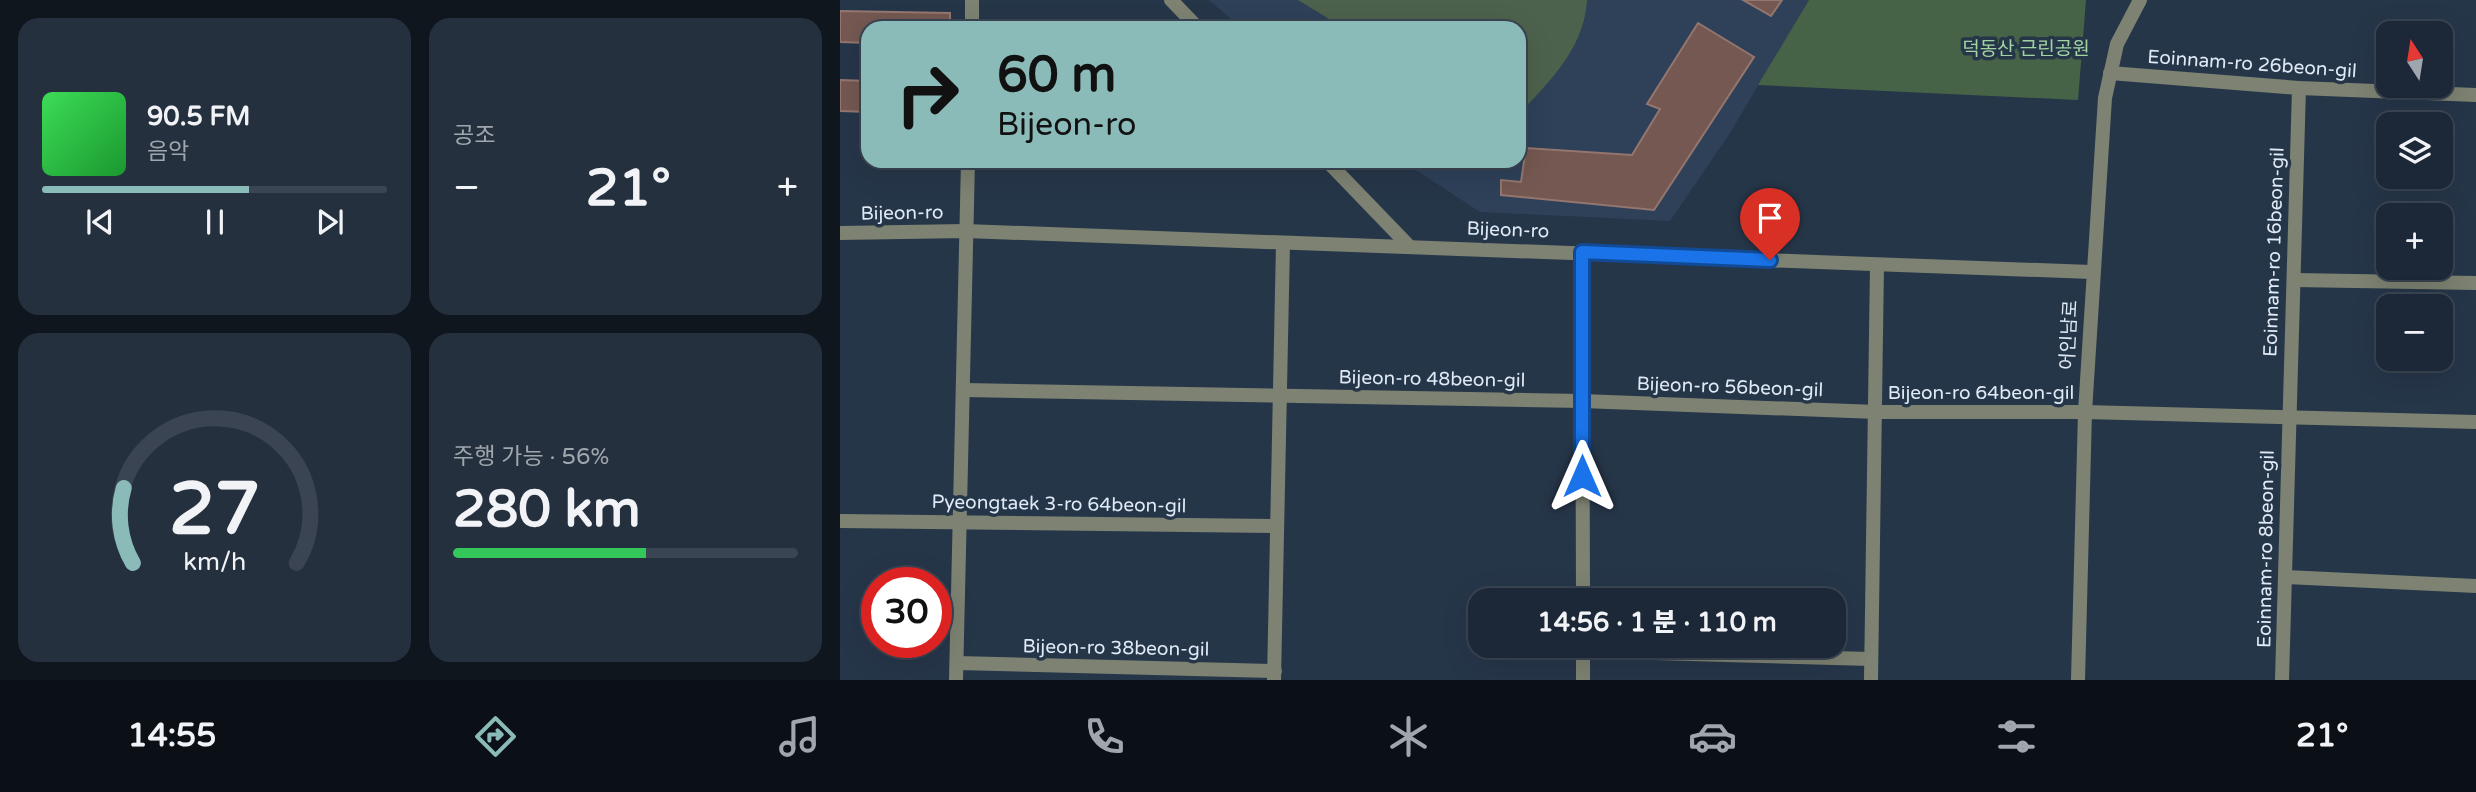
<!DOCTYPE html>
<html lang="ko">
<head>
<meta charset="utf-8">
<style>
  :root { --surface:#1c2837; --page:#25303f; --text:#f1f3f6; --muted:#a0a6ad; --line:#3a4452; --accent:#8bbbb9 }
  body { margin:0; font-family:"Varela Round","Noto Sans KR",sans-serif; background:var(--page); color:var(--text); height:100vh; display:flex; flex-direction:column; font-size:26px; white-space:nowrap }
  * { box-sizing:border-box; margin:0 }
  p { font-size:23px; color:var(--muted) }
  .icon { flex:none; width:38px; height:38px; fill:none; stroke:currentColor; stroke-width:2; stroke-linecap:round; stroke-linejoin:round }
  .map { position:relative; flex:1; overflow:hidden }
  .sheet { display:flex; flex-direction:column; gap:18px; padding:18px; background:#0f161e; width:840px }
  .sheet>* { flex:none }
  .top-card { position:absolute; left:21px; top:21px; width:665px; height:147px; border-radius:21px; box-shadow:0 7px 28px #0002,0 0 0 2px var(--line); background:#8bbbb9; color:#111; overflow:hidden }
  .needle { width:46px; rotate:348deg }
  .tools { position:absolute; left:1536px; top:21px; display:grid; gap:14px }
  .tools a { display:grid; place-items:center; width:77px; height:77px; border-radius:14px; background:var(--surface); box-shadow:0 7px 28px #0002,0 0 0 2px var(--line); font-size:35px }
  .speed { position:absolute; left:21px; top:567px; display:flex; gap:14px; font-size:35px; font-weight:700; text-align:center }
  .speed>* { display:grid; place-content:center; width:91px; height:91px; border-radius:50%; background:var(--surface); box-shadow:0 7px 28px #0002,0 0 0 2px var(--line); line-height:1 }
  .speed .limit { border:10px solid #d22; background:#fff; color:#111 }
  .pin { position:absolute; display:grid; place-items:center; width:60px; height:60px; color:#fff; margin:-72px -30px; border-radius:50% 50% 50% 0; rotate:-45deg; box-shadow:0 0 7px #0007 }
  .pin .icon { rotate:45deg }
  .me { position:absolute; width:77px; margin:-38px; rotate:0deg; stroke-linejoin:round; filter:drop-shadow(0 0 5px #0008) }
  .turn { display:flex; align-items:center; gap:24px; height:147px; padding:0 21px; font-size:32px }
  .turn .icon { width:91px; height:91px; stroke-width:2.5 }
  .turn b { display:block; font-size:49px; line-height:60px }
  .big { font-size:52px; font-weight:800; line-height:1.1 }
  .sheet .card { flex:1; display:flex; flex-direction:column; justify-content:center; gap:10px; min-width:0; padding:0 24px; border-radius:21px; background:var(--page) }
  .sheet .dial { align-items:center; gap:0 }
  .dial svg { height:182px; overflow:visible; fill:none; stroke:var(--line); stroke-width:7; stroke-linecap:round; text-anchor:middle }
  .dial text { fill:var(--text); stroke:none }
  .song { display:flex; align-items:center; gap:21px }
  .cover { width:84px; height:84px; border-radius:10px; background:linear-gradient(135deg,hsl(130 70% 55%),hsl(130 70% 35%)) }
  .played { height:7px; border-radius:4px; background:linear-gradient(90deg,var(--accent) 60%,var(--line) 60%) }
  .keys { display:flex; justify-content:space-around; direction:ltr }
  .heat { display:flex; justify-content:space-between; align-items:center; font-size:38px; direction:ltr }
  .charge { height:10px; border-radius:5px; background:linear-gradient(90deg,#34c759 56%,var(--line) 0) }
  .sheet .tiles { flex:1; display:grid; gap:18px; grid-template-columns:repeat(2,1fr) }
  .trip { position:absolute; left:628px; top:588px; width:378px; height:70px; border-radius:21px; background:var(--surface); box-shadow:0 7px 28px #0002,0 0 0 2px var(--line); font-weight:800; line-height:70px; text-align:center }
  .dock { display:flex; height:112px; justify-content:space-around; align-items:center; background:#0b1016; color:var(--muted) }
  .dock .icon { width:49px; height:49px }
  .dock .current { color:var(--accent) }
  .dock b { font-size:32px; color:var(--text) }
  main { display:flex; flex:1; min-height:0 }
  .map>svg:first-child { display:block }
  .built { fill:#2e4159 }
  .green { fill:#4d624d }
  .forest { fill:#466347 }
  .building { fill:#745851; stroke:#94766f; stroke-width:2 }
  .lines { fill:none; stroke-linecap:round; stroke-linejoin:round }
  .minor { stroke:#7d8272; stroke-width:14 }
  .tertiary { stroke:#7d8272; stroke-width:14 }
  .route-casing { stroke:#114b97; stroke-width:18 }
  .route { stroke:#1a73e8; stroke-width:12 }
  .labels { text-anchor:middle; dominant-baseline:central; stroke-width:7; stroke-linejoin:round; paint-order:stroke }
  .park-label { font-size:19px; fill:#a2d4a2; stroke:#263649 }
  .street-label { font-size:19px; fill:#e0eaf6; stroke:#263649 }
</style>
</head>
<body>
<main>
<section class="sheet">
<div class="tiles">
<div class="card">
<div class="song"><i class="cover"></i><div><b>90.5 FM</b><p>음악</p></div></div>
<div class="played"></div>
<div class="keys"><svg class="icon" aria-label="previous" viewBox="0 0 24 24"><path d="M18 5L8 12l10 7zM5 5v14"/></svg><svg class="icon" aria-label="pause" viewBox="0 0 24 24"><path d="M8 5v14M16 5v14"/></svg><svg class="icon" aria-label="next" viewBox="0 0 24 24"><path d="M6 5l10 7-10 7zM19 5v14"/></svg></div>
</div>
<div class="card"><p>공조</p>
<div class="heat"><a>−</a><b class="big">21°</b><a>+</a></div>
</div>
<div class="card dial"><svg viewBox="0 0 100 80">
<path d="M14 69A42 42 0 1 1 86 69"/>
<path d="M14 69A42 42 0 0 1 10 36" stroke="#8bbbb9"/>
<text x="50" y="56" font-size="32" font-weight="700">27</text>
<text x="50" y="72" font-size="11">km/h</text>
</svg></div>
<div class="card"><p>주행 가능 · 56%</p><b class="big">280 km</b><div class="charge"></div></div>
</div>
</section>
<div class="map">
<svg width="1636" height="680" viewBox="0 0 1636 680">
  <rect width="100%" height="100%" fill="#263649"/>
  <polygon class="built" points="369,0 969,0 890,133 830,221 640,212 562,161 679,161 679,28 401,28"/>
  <path class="green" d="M458,0H747C744,48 711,80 679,114V28H504Z"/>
  <polygon class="forest" points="969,0 1246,0 1238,100 918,85"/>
  <g class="building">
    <polygon points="903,0 942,0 931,16"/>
    <polygon points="0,11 110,13 110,28 28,28 28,43 0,42"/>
    <polygon points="858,23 914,57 814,210 661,195 661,180 681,182 686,148 792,155 820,109 807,104"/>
    <polygon points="0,80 28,81 28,112 0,111"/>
  </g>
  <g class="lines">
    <g class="minor">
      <polyline points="331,0 358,28"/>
      <polyline points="132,28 132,0"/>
      <polyline points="1270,73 1459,88 1636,95"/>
      <polyline points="487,161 569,246"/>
      <polyline points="0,233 126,231 1251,272"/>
      <polyline points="742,252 743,600"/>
      <polyline points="1454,280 1636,283"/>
      <polyline points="124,390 742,401 1037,412 1245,412 1636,422"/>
      <polyline points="0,521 437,526"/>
      <polyline points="1445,577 1636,586"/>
      <polyline points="743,646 743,680"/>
      <polyline points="743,651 1031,659"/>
      <polyline points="117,663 435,671"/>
      <polyline points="116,680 128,161"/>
      <polyline points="434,680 443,243"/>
      <polyline points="1031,680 1037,265"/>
      <polyline points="1442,680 1459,88"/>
    </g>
    <polyline class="tertiary" points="1238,680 1245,412 1265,98 1277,44 1300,0"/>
  </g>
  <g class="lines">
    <g class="route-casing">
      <polyline id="route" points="742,476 742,252 930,260"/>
    </g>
    <use href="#route" class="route"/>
  </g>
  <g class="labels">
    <g class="park-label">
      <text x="1186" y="49">덕동산 근린공원</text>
    </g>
    <g class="street-label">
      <text transform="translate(1412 64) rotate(4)">Eoinnam-ro 26beon-gil</text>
      <text transform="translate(62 213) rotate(-1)">Bijeon-ro</text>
      <text transform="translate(668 230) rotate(2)">Bijeon-ro</text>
      <text transform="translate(1434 252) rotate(-88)">Eoinnam-ro 16beon-gil</text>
      <text transform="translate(1229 335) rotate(-87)">어인남로</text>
      <text transform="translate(592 379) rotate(1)">Bijeon-ro 48beon-gil</text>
      <text transform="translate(890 387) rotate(2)">Bijeon-ro 56beon-gil</text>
      <text x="1141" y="393">Bijeon-ro 64beon-gil</text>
      <text transform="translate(219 504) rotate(1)">Pyeongtaek 3-ro 64beon-gil</text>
      <text transform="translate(1426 549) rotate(-89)">Eoinnam-ro 8beon-gil</text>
      <text transform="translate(276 648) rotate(1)">Bijeon-ro 38beon-gil</text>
    </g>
  </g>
</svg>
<div class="tools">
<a><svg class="needle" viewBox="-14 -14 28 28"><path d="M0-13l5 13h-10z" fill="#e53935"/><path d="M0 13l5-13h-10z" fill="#a0a6ad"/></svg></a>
<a><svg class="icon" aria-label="layers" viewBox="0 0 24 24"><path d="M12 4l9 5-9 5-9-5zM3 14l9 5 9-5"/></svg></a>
<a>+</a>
<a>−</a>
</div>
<div class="speed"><div class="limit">30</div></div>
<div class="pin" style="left:930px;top:260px;background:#d93025"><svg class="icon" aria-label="arrive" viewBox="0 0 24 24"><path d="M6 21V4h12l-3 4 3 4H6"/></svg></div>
<svg class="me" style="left:742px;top:476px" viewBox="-20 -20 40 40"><path d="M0-17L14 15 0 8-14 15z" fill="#1a73e8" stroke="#fff" stroke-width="4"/></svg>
<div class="trip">14:56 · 1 분 · 110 m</div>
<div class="top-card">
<div class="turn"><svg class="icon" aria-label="right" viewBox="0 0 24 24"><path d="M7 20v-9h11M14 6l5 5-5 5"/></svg><div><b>60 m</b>Bijeon-ro</div></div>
</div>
</div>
</main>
<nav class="dock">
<b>14:55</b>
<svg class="icon current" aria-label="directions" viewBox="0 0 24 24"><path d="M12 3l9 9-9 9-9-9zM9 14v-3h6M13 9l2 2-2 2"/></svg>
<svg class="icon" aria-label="music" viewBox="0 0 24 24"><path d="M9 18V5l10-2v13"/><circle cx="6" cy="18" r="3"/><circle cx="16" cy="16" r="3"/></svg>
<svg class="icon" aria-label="phone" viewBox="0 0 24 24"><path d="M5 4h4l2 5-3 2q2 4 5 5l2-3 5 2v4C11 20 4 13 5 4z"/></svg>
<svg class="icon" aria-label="climate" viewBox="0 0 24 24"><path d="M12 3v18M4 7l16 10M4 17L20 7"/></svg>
<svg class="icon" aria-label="car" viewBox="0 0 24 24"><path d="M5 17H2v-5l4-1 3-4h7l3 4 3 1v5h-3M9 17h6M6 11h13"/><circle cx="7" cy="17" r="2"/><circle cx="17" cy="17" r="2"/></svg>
<svg class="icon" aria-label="filters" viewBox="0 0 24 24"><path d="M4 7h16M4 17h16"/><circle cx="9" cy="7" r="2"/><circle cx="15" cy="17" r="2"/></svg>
<b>21°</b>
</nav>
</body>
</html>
